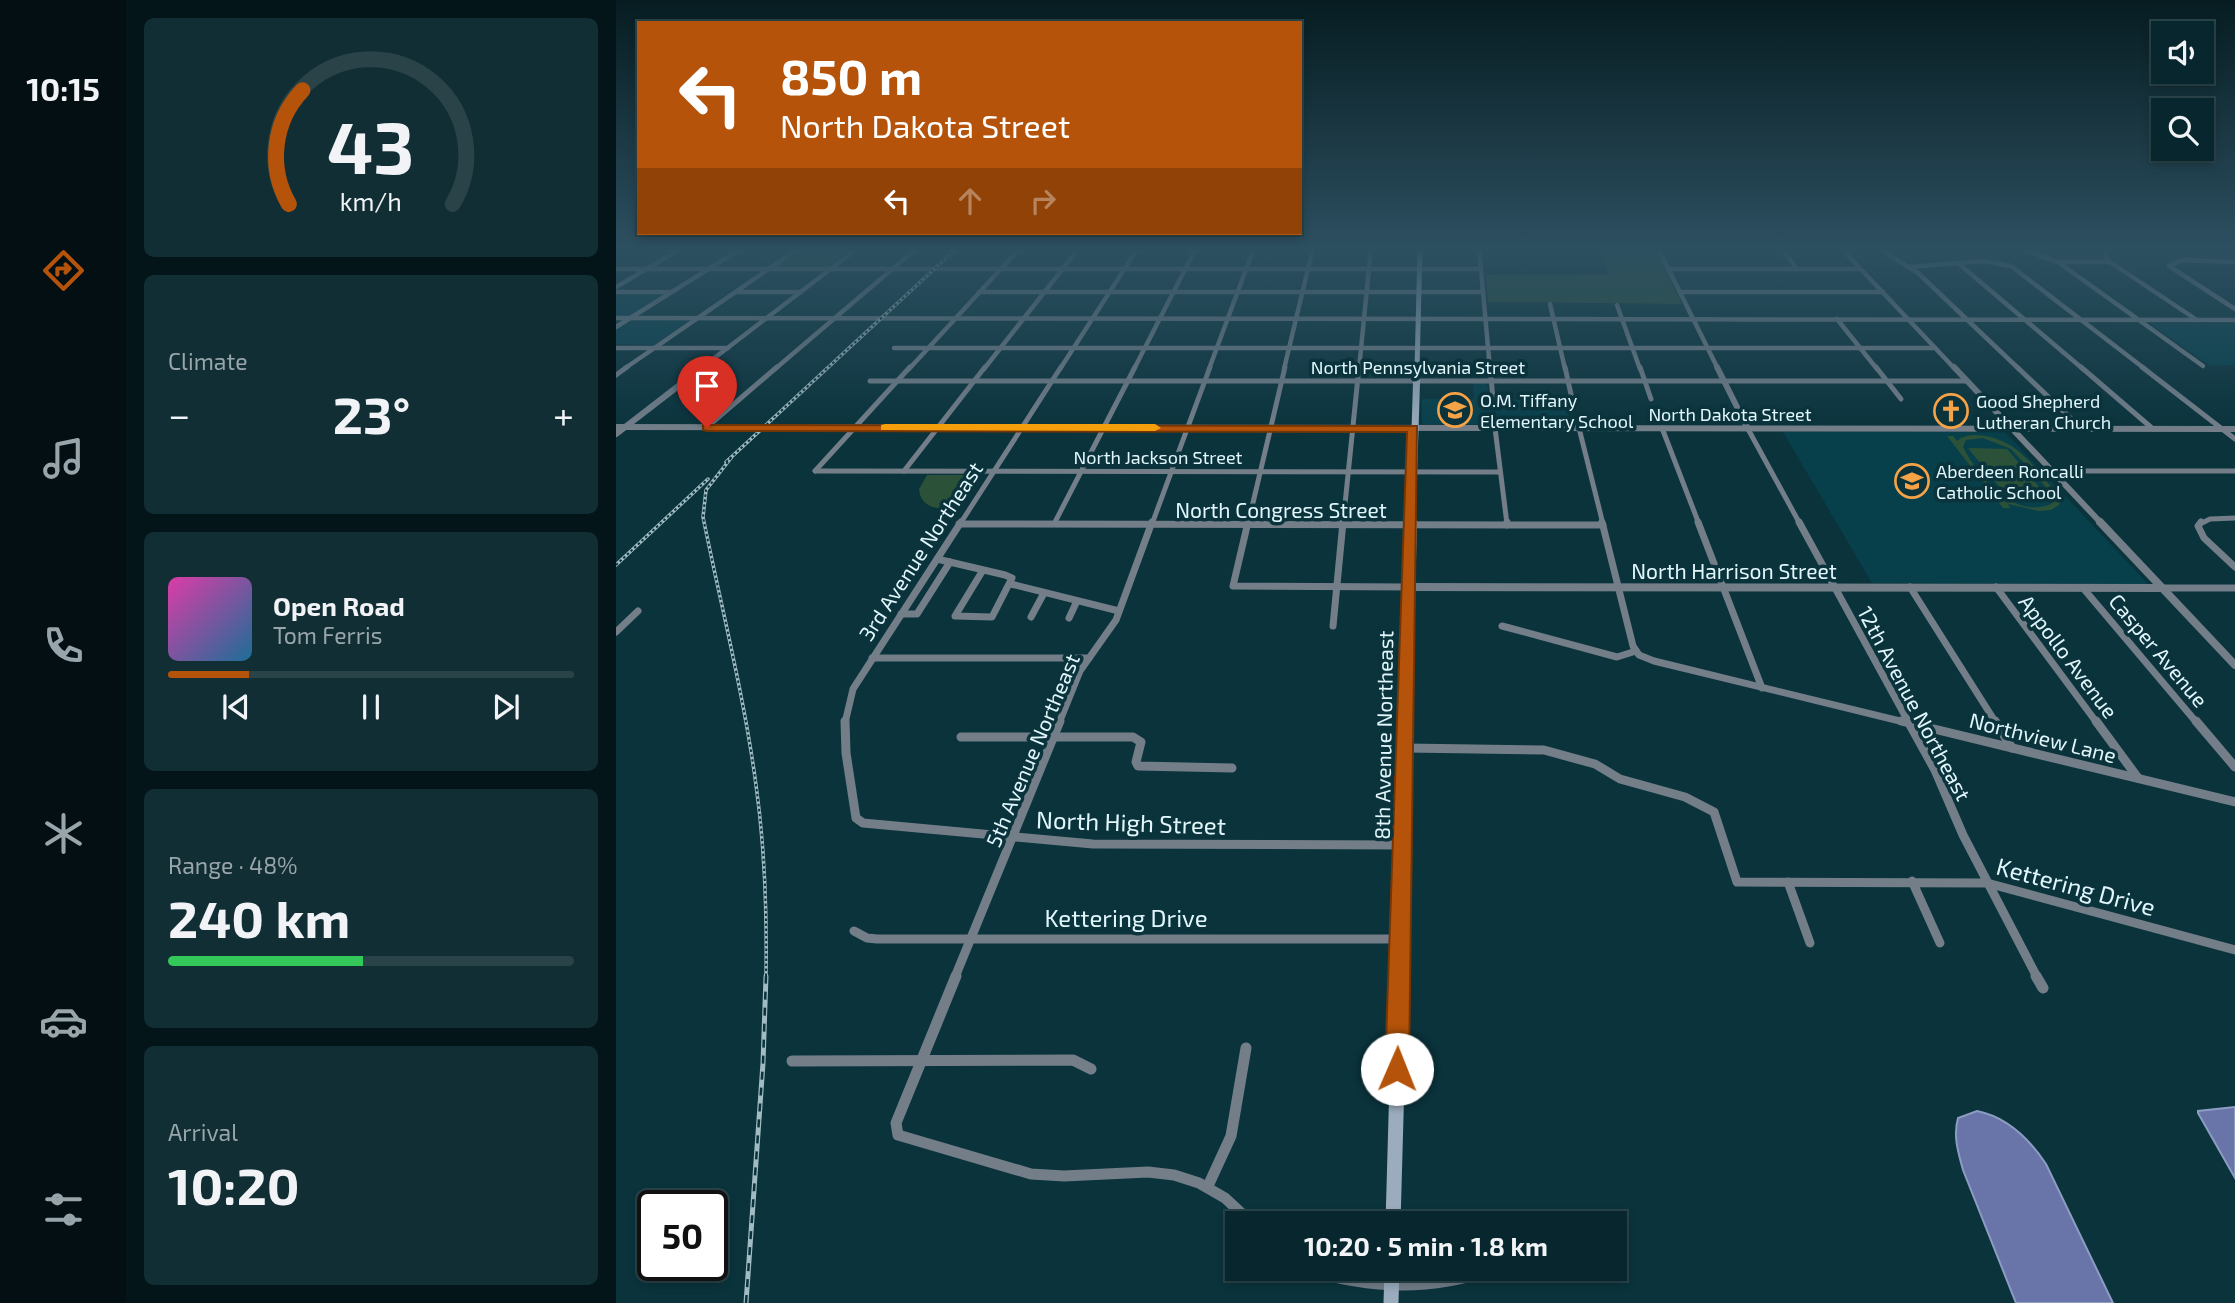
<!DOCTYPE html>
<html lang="en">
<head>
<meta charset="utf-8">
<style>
  :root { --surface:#08262d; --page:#112e35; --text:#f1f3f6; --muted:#98a5aa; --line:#294349; --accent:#b45309 }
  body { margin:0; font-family:"Exo 2",sans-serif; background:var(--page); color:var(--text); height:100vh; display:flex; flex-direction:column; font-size:26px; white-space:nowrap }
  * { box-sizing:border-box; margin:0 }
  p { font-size:23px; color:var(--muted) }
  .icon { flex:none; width:38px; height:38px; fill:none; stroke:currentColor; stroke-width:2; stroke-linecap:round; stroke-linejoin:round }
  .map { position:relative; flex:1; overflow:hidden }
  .drawer { display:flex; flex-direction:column; gap:18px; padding:18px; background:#041519; width:490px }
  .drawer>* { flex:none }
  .guide { position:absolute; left:21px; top:21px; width:665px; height:214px; border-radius:0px; box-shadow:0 4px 10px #0003,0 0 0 2px var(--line); background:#b45309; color:#fff; overflow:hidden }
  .buttons { position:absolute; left:1535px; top:21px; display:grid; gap:14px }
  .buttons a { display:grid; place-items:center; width:63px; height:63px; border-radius:0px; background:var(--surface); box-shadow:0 4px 10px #0003,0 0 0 2px var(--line); font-size:35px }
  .speed { position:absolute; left:21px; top:1190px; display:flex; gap:14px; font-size:35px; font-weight:700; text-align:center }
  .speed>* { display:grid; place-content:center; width:91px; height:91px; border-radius:50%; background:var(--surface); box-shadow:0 4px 10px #0003,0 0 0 2px var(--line); line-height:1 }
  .speed .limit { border:4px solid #111; border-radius:10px; background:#fff; color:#111 }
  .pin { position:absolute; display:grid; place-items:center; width:60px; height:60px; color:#fff; margin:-72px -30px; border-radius:50% 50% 50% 0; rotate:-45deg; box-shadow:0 0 7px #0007 }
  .pin .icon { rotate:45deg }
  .me { position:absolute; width:77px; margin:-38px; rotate:1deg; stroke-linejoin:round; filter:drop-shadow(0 0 5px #0008) }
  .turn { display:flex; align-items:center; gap:24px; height:147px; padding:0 28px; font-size:32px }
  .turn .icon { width:91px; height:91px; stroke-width:2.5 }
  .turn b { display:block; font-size:49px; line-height:60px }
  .lanes { display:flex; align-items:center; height:66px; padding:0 28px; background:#0003; justify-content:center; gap:35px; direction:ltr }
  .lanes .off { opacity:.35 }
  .big { font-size:52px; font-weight:700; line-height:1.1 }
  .drawer .card { flex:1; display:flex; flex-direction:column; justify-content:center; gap:10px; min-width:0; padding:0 24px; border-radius:10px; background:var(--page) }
  .drawer .dial { align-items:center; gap:0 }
  .dial svg { height:182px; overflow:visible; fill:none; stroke:var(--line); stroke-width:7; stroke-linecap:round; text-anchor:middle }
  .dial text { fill:var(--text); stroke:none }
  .song { display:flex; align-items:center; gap:21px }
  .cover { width:84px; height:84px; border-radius:10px; background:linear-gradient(135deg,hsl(320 70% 55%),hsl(200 70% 35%)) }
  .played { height:7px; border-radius:4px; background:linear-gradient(90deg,var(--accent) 20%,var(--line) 20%) }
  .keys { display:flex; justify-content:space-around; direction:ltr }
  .heat { display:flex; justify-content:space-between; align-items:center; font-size:38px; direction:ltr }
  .charge { height:10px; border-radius:5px; background:linear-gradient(90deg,#34c759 48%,var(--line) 0) }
  .trip { position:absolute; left:609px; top:1211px; width:402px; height:70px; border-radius:0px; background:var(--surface); box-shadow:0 4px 10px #0003,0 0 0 2px var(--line); font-weight:700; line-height:70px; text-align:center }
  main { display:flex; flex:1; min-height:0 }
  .tab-bar { display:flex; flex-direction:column; width:126px; justify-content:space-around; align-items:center; background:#030f12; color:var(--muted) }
  .tab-bar .icon { width:49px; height:49px }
  .tab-bar .selected { color:var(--accent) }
  .tab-bar b { font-size:32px; color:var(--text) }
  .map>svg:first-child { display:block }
  .built { fill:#07404b }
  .green { fill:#2c5139; fill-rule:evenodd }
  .water { fill:#6975a9; stroke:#8d9cc2; stroke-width:2 }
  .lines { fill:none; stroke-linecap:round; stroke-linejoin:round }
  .minor-far4 { stroke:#737e89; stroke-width:4.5 }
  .minor-far3 { stroke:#737e89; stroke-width:5 }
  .minor-far2 { stroke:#737e89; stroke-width:7 }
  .minor-far1 { stroke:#737e89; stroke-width:9 }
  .minor { stroke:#737e89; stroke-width:11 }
  .tertiary-far2 { stroke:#737e89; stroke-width:4.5 }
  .tertiary-far1 { stroke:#737e89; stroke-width:6 }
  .tertiary { stroke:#737e89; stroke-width:8 }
  .secondary-far4 { stroke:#9aacbd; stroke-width:5 }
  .secondary-far3 { stroke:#9aacbd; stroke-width:7 }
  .secondary-far2 { stroke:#9aacbd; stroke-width:10 }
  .secondary-far1 { stroke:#9aacbd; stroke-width:12 }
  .secondary { stroke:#9aacbd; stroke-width:15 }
  .rail-far1-casing { stroke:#a0bbc1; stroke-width:3.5 }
  .rail-casing { stroke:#a0bbc1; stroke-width:5 }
  .rail-far1 { stroke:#0a333c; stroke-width:2; stroke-dasharray:2.5; stroke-linecap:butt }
  .rail { stroke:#0a333c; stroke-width:2.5; stroke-dasharray:8; stroke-linecap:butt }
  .route { fill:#b45309; stroke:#753606; stroke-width:2 }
  .slow { fill:#f59e0b }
  .labels { text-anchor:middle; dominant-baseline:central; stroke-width:7; stroke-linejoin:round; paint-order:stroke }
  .far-street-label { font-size:18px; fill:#e2f7fc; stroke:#0a333c }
  .far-poi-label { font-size:18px; fill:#e2f7fc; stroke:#0a333c; text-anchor:start }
  .street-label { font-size:21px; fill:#e2f7fc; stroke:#0a333c }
  .near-street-label { font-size:24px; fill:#e2f7fc; stroke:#0a333c }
</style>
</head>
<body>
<main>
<nav class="tab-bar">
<b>10:15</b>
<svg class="icon selected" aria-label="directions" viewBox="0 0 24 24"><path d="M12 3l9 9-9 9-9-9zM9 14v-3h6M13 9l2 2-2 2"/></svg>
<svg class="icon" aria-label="music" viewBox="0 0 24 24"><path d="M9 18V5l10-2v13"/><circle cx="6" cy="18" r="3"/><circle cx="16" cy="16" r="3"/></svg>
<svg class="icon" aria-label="phone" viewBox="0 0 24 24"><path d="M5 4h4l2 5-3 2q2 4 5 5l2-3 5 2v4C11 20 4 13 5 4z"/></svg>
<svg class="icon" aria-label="climate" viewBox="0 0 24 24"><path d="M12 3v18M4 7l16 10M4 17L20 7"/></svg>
<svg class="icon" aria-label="car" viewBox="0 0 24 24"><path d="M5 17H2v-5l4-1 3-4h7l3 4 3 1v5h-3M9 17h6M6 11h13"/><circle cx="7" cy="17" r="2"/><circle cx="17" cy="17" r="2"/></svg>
<svg class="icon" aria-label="filters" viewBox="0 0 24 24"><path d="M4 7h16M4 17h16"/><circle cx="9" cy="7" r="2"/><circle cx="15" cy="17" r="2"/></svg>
</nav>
<section class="drawer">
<div class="card dial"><svg viewBox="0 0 100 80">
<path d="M14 69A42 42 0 1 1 86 69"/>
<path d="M14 69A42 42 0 0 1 20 19" stroke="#b45309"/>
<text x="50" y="56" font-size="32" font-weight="700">43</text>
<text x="50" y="72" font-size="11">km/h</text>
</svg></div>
<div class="card"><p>Climate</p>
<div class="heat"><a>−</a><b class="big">23°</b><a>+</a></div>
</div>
<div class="card">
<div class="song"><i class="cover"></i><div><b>Open Road</b><p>Tom Ferris</p></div></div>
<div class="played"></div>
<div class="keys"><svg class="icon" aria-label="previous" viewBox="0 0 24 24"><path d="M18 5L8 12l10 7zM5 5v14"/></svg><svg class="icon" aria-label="pause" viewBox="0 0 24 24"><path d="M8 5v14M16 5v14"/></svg><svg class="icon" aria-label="next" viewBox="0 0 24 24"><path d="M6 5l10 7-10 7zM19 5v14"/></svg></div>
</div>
<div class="card"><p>Range · 48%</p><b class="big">240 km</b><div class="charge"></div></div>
<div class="card"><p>Arrival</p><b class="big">10:20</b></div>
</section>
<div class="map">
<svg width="1619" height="1303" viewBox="0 0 1619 1303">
  <rect width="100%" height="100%" fill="#0a333c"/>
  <g class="built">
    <polygon points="0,293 52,293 14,317 76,319 38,345 0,344"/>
    <polygon points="1533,323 1619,323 1619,365 1594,366"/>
    <polygon points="857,383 871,383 873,399 949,401 955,424 806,424 806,399 858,399"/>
    <polygon points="1167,432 1389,432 1532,584 1256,583"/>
  </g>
  <g class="green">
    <polygon points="186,249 235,249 211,267 160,267"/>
    <polygon points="1039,249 1066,304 872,302 870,275 993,274 985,250"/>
    <path d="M1331,436H1337L1341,441C1348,435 1358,434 1368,436C1402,440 1420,469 1441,494L1445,500L1443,505L1435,510L1423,511L1392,504L1394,508H1387ZM1367,438L1395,449L1435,493L1438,498L1435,504C1397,520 1362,476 1347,447L1350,440Z"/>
    <polygon points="1352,448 1391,449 1430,495 1389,494"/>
    <path d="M311,475H363L366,477L345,509C327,509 305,511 303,489Z"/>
  </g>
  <g class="water">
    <polygon points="1619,1107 1619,1178 1582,1113 1582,1111"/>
    <path d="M1361,1111C1391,1117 1414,1140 1430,1164L1497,1303H1400L1347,1170C1342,1152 1337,1136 1342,1118Z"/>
  </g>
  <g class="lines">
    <g class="minor-far4">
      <polyline points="0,248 125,248"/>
      <polyline points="183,248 242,248"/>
      <polyline points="404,248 1237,248"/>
      <polyline points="863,248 874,369"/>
      <polyline points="1165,248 1181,269"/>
      <polyline points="1262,248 1302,273 1403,369"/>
      <polyline points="1403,248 1442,262 1494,262"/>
      <polyline points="1492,248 1489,256 1494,262 1581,320"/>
      <polyline points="1442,262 1587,366"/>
      <polyline points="1619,262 1566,260 1553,266 1619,309"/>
      <polyline points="1342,263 1467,369"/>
      <polyline points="1293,267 1368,261 1395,266 1529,369"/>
      <polyline points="385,269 865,269"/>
      <polyline points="1052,269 1245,269"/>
      <polyline points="0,287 66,248"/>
      <polyline points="0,292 55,292"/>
      <polyline points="120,292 185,292"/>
      <polyline points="363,292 867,292"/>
      <polyline points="1064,292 1267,292"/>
      <polyline points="934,304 949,369"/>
      <polyline points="1001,305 1024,369"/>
      <polyline points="1221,319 1261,369"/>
      <polyline points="0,348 112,348"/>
      <polyline points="278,348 1319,348"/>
      <polyline points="8,369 183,248"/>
      <polyline points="159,369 301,248"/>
      <polyline points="293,369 339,319"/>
      <polyline points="368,369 463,248"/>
      <polyline points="444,369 522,248"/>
      <polyline points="518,369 580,248"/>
      <polyline points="593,369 638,248"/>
      <polyline points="668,369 697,248"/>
      <polyline points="743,369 755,248"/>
    </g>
    <g class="minor-far3">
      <polyline points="874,367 877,399"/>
      <polyline points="949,367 956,399"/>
      <polyline points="1024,367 1035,399"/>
      <polyline points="1260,367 1285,399"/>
      <polyline points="1401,367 1466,429"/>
      <polyline points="1465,367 1537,429"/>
      <polyline points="1526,367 1619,439"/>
      <polyline points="0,375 11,367"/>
      <polyline points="254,381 1349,381"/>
      <polyline points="91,427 161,367"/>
      <polyline points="879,428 891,524"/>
      <polyline points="963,428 987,524"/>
      <polyline points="1046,428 1083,524"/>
      <polyline points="1132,429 1184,524"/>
      <polyline points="199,471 884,472"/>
      <polyline points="199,471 294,367"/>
      <polyline points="288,471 369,367"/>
      <polyline points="1434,471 1619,471"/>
      <polyline points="343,524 351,524"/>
      <polyline points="344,524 445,367"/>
      <polyline points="438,524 519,367"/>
      <polyline points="536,524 594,367"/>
      <polyline points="632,524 669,367"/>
      <polyline points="727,524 743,367"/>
      <polyline points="1584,524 1594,519 1619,518"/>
    </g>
    <g class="minor-far2">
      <polyline points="632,522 617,586 793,587"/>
      <polyline points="891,522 891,525"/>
      <polyline points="986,522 1017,646 1023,655 1038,661 1292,723"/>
      <polyline points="1082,522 1146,688"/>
      <polyline points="1183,522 1293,723"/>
      <polyline points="1585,522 1582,526 1588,538 1619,567"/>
      <polyline points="343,524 987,525"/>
      <polyline points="321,559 389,575 396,578 376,617 339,616 367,570"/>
      <polyline points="395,584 503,611"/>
      <polyline points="1294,587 1380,723"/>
      <polyline points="1380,587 1481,723"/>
      <polyline points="1467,588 1581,723"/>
      <polyline points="1545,588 1619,588"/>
      <polyline points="285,614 301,614 334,562"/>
      <polyline points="415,617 428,593"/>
      <polyline points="453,618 461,601"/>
      <polyline points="717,626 727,522"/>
      <polyline points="886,626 1001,657 1020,651"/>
      <polyline points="0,632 22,611"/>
      <polyline points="256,658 473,658"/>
      <polyline points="229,723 237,689 345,522"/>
      <polyline points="443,723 464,671 500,620 536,522"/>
    </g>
    <g class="minor-far1">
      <polyline points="229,721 230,753 240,818 247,823 477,844 787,845"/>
      <polyline points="1285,721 1619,802"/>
      <polyline points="1292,721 1319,770 1347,835 1421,977"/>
      <polyline points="1379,721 1396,748"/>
      <polyline points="1480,721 1522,778"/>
      <polyline points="1580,721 1619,767"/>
      <polyline points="345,737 517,737 525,742 520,762 522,766 616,768"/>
      <polyline points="790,748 928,750 979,764 1004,779 1069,797 1098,812 1121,882 1371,883 1619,950"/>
      <polyline points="1296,881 1324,943"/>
      <polyline points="1172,882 1194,943"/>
      <polyline points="238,931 251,938 261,939 784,939"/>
      <polyline points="339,977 444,721"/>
    </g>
    <g class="minor">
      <polyline points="340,976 280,1123 282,1135 415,1174 448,1176 532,1172 558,1175 583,1183 609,1198 636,1223"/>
      <polyline points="1420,976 1427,988"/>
      <polyline points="176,1061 457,1060 475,1069"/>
      <polyline points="592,1186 615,1136 630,1048"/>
      <path d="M689,1269C752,1289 814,1292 877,1269"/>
    </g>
    <g class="tertiary-far2">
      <polyline points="1042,248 1102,369"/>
      <polyline points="1225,248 1339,369"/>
      <polyline points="0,269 385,269"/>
      <polyline points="0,318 1619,320"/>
      <polyline points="339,319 404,248"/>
      <polyline points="0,327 126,248"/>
      <polyline points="84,369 242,248"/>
    </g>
    <g class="tertiary-far1">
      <polyline points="1101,367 1132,429"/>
      <polyline points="1338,367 1486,524"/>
      <polyline points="0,427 1619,429"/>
      <polyline points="0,434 87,367"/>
    </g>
    <g class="tertiary">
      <polyline points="1484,522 1619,665"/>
      <polyline points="793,587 1545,588"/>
    </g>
    <polyline class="secondary-far4" points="801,369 804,248"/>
    <polyline class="secondary-far3" points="796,524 801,367"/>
    <polyline class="secondary-far2" points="791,723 796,522"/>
    <polyline class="secondary-far1" points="784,977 791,721"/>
    <g class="secondary">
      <polyline points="777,1223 784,976"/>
      <polyline points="775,1303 776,1269"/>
    </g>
    <g class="rail-far1-casing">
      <g id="rail-far1">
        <path d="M115,458L90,490L87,517C105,606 128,695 140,785C149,849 151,913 150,977"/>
        <polyline points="110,462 341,248"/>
        <polyline points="0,565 92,479"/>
      </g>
    </g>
    <g class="rail-casing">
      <polyline id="rail" points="130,1303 147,1063 150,976"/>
    </g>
    <use href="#rail-far1" class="rail-far1"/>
    <use href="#rail" class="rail"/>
  </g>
  <linearGradient id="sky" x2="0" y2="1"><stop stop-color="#061c21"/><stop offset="0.58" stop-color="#2d5061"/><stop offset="1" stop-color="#2d5061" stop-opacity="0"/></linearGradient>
  <rect width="1619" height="430" fill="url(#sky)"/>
  <polygon class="route" points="87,425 801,426 793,1069 789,1077 781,1081 773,1077 769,1069 791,432 91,431 87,430"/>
  <polygon class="slow" points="269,424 539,424 545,428 539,431 265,430 265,425"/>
  <defs>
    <g id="school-ring" transform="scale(1.75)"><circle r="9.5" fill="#0a333c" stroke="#f6a246" stroke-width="1.5"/><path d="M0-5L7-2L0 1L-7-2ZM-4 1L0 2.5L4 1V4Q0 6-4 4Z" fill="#f6a246"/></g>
    <g id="church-ring" transform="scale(1.75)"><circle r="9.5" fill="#0a333c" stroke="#f6a246" stroke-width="1.5"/><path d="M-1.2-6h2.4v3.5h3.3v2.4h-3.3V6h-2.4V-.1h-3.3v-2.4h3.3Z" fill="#f6a246"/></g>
  </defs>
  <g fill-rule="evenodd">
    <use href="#school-ring" x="839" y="410"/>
    <use href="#church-ring" x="1335" y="411"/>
    <use href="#school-ring" x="1296" y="481"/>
  </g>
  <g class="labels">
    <g class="far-street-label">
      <text x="802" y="367">North Pennsylvania Street</text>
      <text x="1114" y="414">North Dakota Street</text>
      <text x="542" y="457">North Jackson Street</text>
    </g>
    <g class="far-poi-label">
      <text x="864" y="400">O.M. Tiffany<tspan x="864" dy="21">Elementary School</tspan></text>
      <text x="1360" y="401">Good Shepherd<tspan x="1360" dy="21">Lutheran Church</tspan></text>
      <text x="1320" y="471">Aberdeen Roncalli<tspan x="1320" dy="21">Catholic School</tspan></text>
    </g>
    <g class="street-label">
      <text x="665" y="509">North Congress Street</text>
      <text transform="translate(304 551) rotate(-57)">3rd Avenue Northeast</text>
      <text x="1118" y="570">North Harrison Street</text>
      <text transform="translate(1543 650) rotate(50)">Casper Avenue</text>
      <text transform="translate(1453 656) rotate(53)">Appollo Avenue</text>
      <text transform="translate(1299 703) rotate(62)">12th Avenue Northeast</text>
      <text transform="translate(767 735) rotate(-89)">8th Avenue Northeast</text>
      <text transform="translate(1427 737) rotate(14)">Northview Lane</text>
      <text transform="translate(416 750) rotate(-67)">5th Avenue Northeast</text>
    </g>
    <g class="near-street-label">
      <text transform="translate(515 822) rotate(2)">North High Street</text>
      <text transform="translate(1460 886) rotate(15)">Kettering Drive</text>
      <text x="510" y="917">Kettering Drive</text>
    </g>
  </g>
</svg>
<div class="buttons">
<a><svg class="icon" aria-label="sound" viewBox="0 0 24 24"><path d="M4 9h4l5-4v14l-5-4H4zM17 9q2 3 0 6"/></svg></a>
<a><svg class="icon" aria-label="search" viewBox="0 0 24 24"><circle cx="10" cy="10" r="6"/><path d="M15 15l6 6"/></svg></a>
</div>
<div class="speed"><div class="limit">50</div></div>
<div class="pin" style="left:91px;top:428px;background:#d93025"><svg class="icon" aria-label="arrive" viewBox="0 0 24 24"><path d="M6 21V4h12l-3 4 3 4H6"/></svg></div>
<svg class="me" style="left:781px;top:1069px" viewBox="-20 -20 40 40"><circle r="19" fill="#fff"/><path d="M0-13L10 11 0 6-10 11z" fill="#b45309"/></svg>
<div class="trip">10:20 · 5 min · 1.8 km</div>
<div class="guide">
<div class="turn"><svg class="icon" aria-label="left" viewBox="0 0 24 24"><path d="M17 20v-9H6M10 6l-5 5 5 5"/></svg><div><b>850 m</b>North Dakota Street</div></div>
<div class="lanes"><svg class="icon" aria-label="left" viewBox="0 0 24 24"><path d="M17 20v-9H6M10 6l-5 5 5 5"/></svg><svg class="icon off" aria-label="ahead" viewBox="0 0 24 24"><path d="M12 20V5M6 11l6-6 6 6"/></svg><svg class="icon off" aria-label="right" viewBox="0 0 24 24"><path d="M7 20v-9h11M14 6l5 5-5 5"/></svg></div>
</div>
</div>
</main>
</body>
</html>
